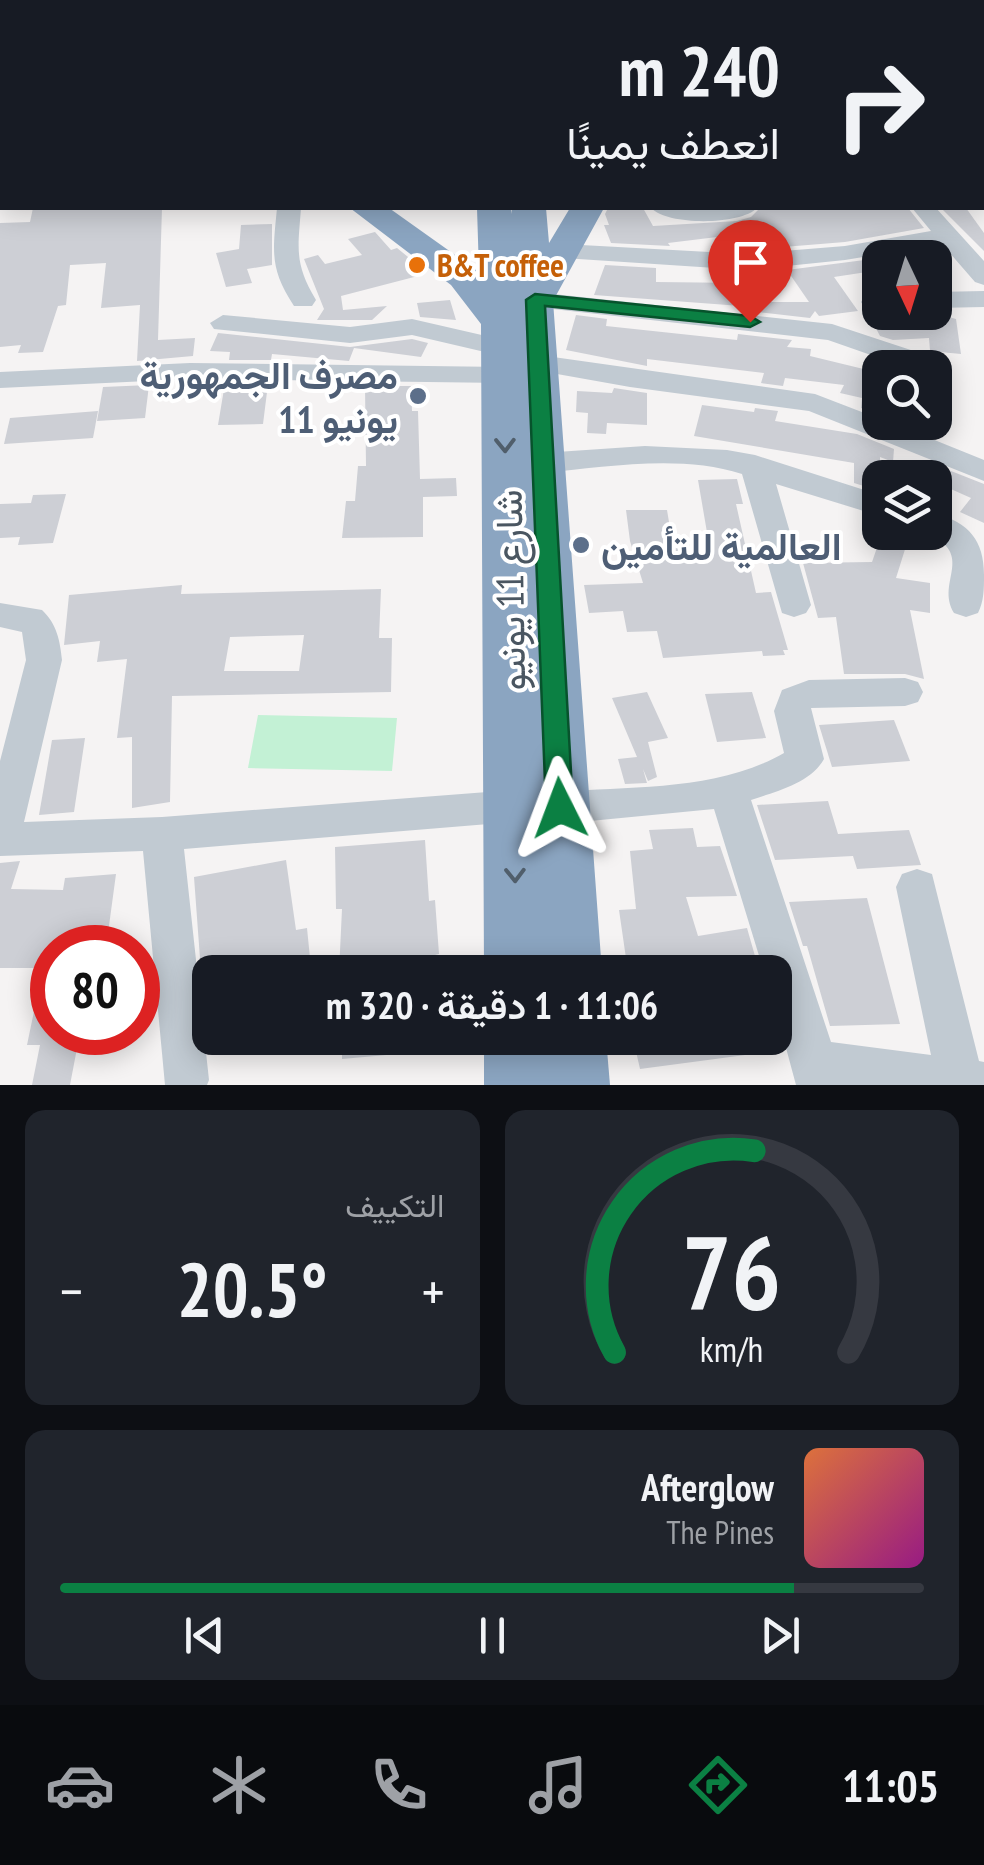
<!DOCTYPE html>
<html lang="ar">
<head>
<meta charset="utf-8">
<style>
  :root { --surface:#171b24; --page:#20242c; --text:#f1f3f6; --muted:#9ea1a6; --line:#363941; --accent:#0b8043 }
  body { margin:0; font-family:"PT Sans Narrow",Vazirmatn,sans-serif; background:var(--page); color:var(--text); direction:rtl; height:100vh; display:flex; flex-direction:column; font-size:38px; white-space:nowrap }
  * { box-sizing:border-box; margin:0 }
  p { font-size:32px; color:var(--muted) }
  .icon { flex:none; width:55px; height:55px; fill:none; stroke:currentColor; stroke-width:2; stroke-linecap:round; stroke-linejoin:round }
  .map { position:relative; height:1085px; overflow:hidden; direction:ltr }
  .details { display:flex; flex-direction:column; gap:25px; padding:25px; background:#0d0f14; flex:1 }
  .details>* { flex:none }
  .hud { position:absolute; left:0px; top:0px; width:985px; height:210px; box-shadow:0 5px 25px #0003; direction:rtl; background:#171b24; color:var(--text); overflow:hidden }
  .needle { width:65px; rotate:176deg }
  .fabs { position:absolute; left:862px; top:240px; display:grid; gap:20px }
  .fabs a { display:grid; place-items:center; width:90px; height:90px; border-radius:20px; background:var(--surface); box-shadow:0 5px 25px #0003; font-size:50px }
  .speed { position:absolute; left:30px; top:925px; display:flex; gap:20px; font-size:50px; font-weight:700; text-align:center }
  .speed>* { display:grid; place-content:center; width:130px; height:130px; border-radius:50%; background:var(--surface); box-shadow:0 5px 25px #0003; line-height:1 }
  .speed .limit { border:15px solid #d22; background:#fff; color:#111 }
  .pin { position:absolute; display:grid; place-items:center; width:85px; height:85px; color:#fff; margin:-102px -42px; border-radius:50% 50% 50% 0; rotate:-45deg; box-shadow:0 0 10px #0007 }
  .pin .icon { rotate:45deg }
  .me { position:absolute; width:110px; margin:-55px; rotate:357deg; stroke-linejoin:round; filter:drop-shadow(0 0 8px #0008) }
  .turn { display:flex; align-items:center; gap:35px; height:210px; padding:0 40px; font-size:45px }
  .turn .icon { width:130px; height:130px; stroke-width:2.5 }
  .turn b { display:block; font-size:70px; line-height:85px }
  .big { font-size:75px; font-weight:600; line-height:1.1 }
  .details .card { flex:1; display:flex; flex-direction:column; justify-content:center; gap:15px; min-width:0; padding:0 35px; border-radius:20px; background:var(--page) }
  .details .dial { align-items:center; gap:0 }
  .dial svg { height:260px; overflow:visible; fill:none; stroke:var(--line); stroke-width:7; stroke-linecap:round; text-anchor:middle }
  .dial text { fill:var(--text); stroke:none }
  .song { display:flex; align-items:center; gap:30px }
  .cover { width:120px; height:120px; border-radius:15px; background:linear-gradient(135deg,hsl(20 70% 55%),hsl(310 70% 35%)) }
  .played { height:10px; border-radius:5px; background:linear-gradient(90deg,var(--accent) 85%,var(--line) 85%) }
  .keys { display:flex; justify-content:space-around; direction:ltr }
  .heat { display:flex; justify-content:space-between; align-items:center; font-size:55px; direction:ltr }
  .details .tiles { flex:1; display:grid; gap:25px; grid-template-columns:1fr 1fr }
  .card:last-child { grid-column:span 2 }
  .trip { position:absolute; left:192px; top:955px; width:600px; height:100px; border-radius:20px; background:var(--surface); box-shadow:0 5px 25px #0003; font-weight:600; line-height:100px; text-align:center; direction:rtl }
  .tab-bar { display:flex; height:160px; justify-content:space-around; align-items:center; background:#090b0e; color:var(--muted) }
  .tab-bar .icon { width:70px; height:70px }
  .tab-bar .current { color:var(--accent) }
  .tab-bar b { font-size:45px; color:var(--text) }
  .map>svg:first-child { display:block }
  .green { fill:#c3f1d5 }
  .building { fill:#cdcfd5; fill-rule:evenodd }
  .lines { fill:none; stroke-linecap:round; stroke-linejoin:round }
  .minor { fill:#c1cad2; fill-rule:evenodd }
  .major { fill:#b3c2d1; fill-rule:evenodd }
  .highway { fill:#8ba5c1; fill-rule:evenodd }
  .oneway { stroke:#505e6b }
  .route { fill:#0b8043; stroke:#07532c; stroke-width:2.5 }
  .food-dot { fill:#e8710a; stroke:#fff; stroke-width:4 }
  .service-dot { fill:#5c6f8a; stroke:#fff; stroke-width:4 }
  .labels { text-anchor:middle; dominant-baseline:central; stroke-width:8; stroke-linejoin:round; paint-order:stroke }
  .far-food-label { font-size:32px; font-weight:bold; fill:#c56008; stroke:#fff; text-anchor:start }
  .service-label { font-size:38px; font-weight:bold; fill:#4e5e75; stroke:#fff; text-anchor:end }
  .street-label { font-size:38px; fill:#4a5661; stroke:#fff }
</style>
</head>
<body>
<div class="map">
<svg width="984" height="1085" viewBox="0 0 984 1085">
  <rect width="100%" height="100%" fill="#f5f3f3"/>
  <polygon class="green" points="258,715 397,718 392,771 248,768"/>
  <g class="building">
    <polygon points="33,208 162,208 158,340 195,338 193,356 137,361 140,305 101,308 106,263 70,265 66,305 58,306 43,352 18,353 21,345 0,347 0,223 30,222"/>
    <polygon points="608,208 643,208 653,226 737,221 751,217 760,208 908,208 924,228 845,242 771,248 768,243 753,245 750,241 722,244 717,237 668,243 670,246 611,243 604,225 609,225 605,214"/>
    <polygon points="941,208 966,208 984,233 984,251"/>
    <polygon points="272,224 272,265 247,269 252,283 226,287 216,253 239,249 241,225"/>
    <polygon points="375,232 391,250 397,248 424,270 418,276 341,296 343,310 387,306 372,320 317,320 324,309 304,259 318,255 325,264 362,255 348,239"/>
    <polygon points="880,258 880,270 834,277 858,311 819,316 815,311 810,318 740,310 741,306 594,295 605,265 656,268 656,282 743,283 744,274 750,273 756,302 809,302 787,270"/>
    <polygon points="450,300 456,320 420,317 417,303"/>
    <polygon points="930,312 956,319 961,354 930,351 929,338 893,340 880,336 868,313"/>
    <polygon points="576,315 607,319 606,326 737,340 738,334 792,340 787,347 811,349 810,356 880,373 880,398 874,413 861,408 862,398 840,393 844,385 785,378 783,386 761,383 764,373 647,359 647,366 566,350"/>
    <polygon points="218,333 350,347 412,339 428,343 421,357 354,348 349,361 272,354 271,360 229,360 230,352 210,351"/>
    <polygon points="225,383 268,384 263,424 218,425"/>
    <polygon points="149,385 145,418 97,421 103,387"/>
    <polygon points="365,386 411,386 412,411 418,411 420,479 456,478 457,496 423,497 423,537 342,538 346,501 355,501 358,466 366,466"/>
    <polygon points="614,388 647,393 647,425 607,423 606,434 587,433 588,413 576,412 577,391 612,393"/>
    <polygon points="702,405 754,412 755,408 778,411 775,421 857,434 894,449 893,462 880,457 880,491 854,483 854,463 694,436"/>
    <polygon points="98,411 93,438 4,444 10,418"/>
    <polygon points="923,460 984,484 984,523 960,512 971,498 935,482 935,478 912,471"/>
    <polygon points="737,479 743,504 736,504 756,593 771,592 788,650 783,650 785,655 763,656 762,651 663,658 657,631 627,632 623,611 589,613 584,585 643,583 630,541 626,510 667,510 673,546 709,544 698,480"/>
    <polygon points="66,494 53,543 18,545 20,537 0,538 0,504 31,503 33,495"/>
    <polygon points="881,536 907,543 896,578 930,583 930,613 910,610 924,679 905,674 844,674 836,617 818,618 803,563 872,562"/>
    <path d="M182,585L181,594L381,589L379,638H392L391,692L172,696L170,802L132,808V737L117,738L127,659L97,662L100,641L64,645L69,595ZM304,635L299,671H224L230,637Z"/>
    <polygon points="647,692 668,738 648,742 657,777 648,781 643,769 647,783 625,784 618,759 637,757 612,698"/>
    <polygon points="752,692 766,738 717,742 705,694"/>
    <polygon points="894,720 910,761 832,767 819,725"/>
    <polygon points="85,738 74,812 39,815 52,740"/>
    <polygon points="828,801 838,834 909,830 921,865 857,869 853,856 775,860 757,805"/>
    <polygon points="693,828 697,847 720,846 737,896 686,897 698,936 747,928 757,963 698,972 628,972 619,910 636,909 630,851 653,849 649,830"/>
    <polygon points="425,840 429,901 435,900 439,954 435,955 436,972 339,972 342,909 336,909 335,847"/>
    <polygon points="286,860 296,930 307,928 310,958 296,960 297,972 201,972 194,877"/>
    <polygon points="20,861 11,889 63,890 65,878 116,874 106,948 52,948 52,1032 76,1032 74,1043 78,1043 70,1085 32,1085 40,1045 27,1045 43,968 0,968 0,863"/>
    <polygon points="867,898 900,1024 830,1026 807,946 803,946 789,902"/>
    <polygon points="775,1021 783,1050 640,1069 633,1038 775,1038"/>
    <polygon points="342,1038 442,1038 442,1050 342,1059"/>
  </g>
  <g class="lines">
    <g class="minor">
      <rect x="167" y="0" width="18" height="2"/>
      <polygon points="548,0 703,0 701,2"/>
      <polygon points="775,0 793,0 794,2 776,2"/>
      <polygon points="875,0 893,0 894,2 876,2"/>
      <rect x="0" y="10" width="2" height="12"/>
      <rect x="0" y="44" width="2" height="12"/>
      <rect x="982" y="59" width="2" height="12"/>
      <rect x="0" y="89" width="2" height="12"/>
      <polygon points="2,140 2,164 0,165 0,141"/>
      <rect x="982" y="142" width="2" height="14"/>
      <path d="M277,208H301C298,249 294,263 316,300L312,306H294C269,268 273,251 277,208Z"/>
      <path d="M651,208H757C741,225 668,226 651,208Z"/>
      <polygon points="912,208 936,208 984,261 984,285 975,282 942,244 845,260 746,270 563,258 551,251 563,244 746,254 845,246 931,231"/>
      <polygon points="984,291 984,307 935,308 935,292"/>
      <polygon points="535,292 832,324 932,357 936,363 933,368 908,368 828,340 526,306 522,300 526,294"/>
      <polygon points="880,293 880,309 865,308 861,302 865,296"/>
      <polygon points="223,315 350,327 412,319 512,342 516,348 502,356 412,335 350,343 214,329 210,323"/>
      <polygon points="539,355 815,394 880,419 880,422 890,422 984,460 984,481 809,411 630,387 529,369 525,363"/>
      <polygon points="190,363 504,367 518,375 504,383 190,379 0,388 0,372"/>
      <path d="M645,446L727,450L755,455L880,495V516L776,484L811,605L806,613L794,617L782,613L742,474C680,454 606,467 542,473L531,470L527,463L531,456L542,453Z"/>
      <path d="M935,513C969,523 984,540 984,575C984,589 984,601 978,613L966,617L954,613C935,581 977,556 926,532H935Z"/>
      <path d="M0,603L42,610C57,624 60,641 62,660L24,822L162,817L514,790L528,795L534,806L528,817L514,822L184,849L209,1080L207,1085H165L143,851L0,856V761L26,660L22,632L0,627Z"/>
      <path d="M905,678L918,682L923,692L918,702L905,706L811,708L824,759C811,783 775,792 751,800L831,1042L931,1055L896,887L902,874L917,869L932,874L979,1061L984,1062V1085H796L775,1007V972H764L714,809L559,824L545,819L539,808L545,797L559,792C633,786 718,791 784,753L774,711L782,690L809,680Z"/>
    </g>
    <g class="major">
      <rect x="982" y="115" width="2" height="16"/>
      <rect x="0" y="188" width="2" height="18"/>
    </g>
    <g class="highway">
      <polygon points="511,0 538,0 539,2 512,2"/>
      <polygon points="350,208 389,208 479,272 477,208 511,208 512,214 512,208 546,208 549,243 570,208 604,208 553,301 602,972 484,972 481,324 451,285"/>
      <polygon points="484,1038 606,1038 610,1085 484,1085"/>
    </g>
  </g>
  <defs><path id="oneway-chevron" d="M-2-3.5L2.5 0L-2 3.5" fill="none" stroke-width="1.6" stroke-linecap="round" stroke-linejoin="round" transform="scale(2.5)"/></defs>
  <g class="oneway">
    <use href="#oneway-chevron" transform="translate(505 445) rotate(89)"/>
    <use href="#oneway-chevron" transform="translate(515 875) rotate(89)"/>
  </g>
  <polygon class="route" points="535,294 750,316 760,322 750,327 545,306 573,808 569,816 560,819 550,816 546,808 526,300"/>
  <circle class="food-dot" cx="417" cy="265" r="10"/>
  <g class="service-dot">
    <circle cx="418" cy="396" r="10"/>
    <circle cx="581" cy="545" r="10"/>
  </g>
  <g class="labels">
    <g class="far-food-label">
      <text x="437" y="265">B&amp;T coffee</text>
    </g>
    <g class="service-label">
      <text x="398" y="374">مصرف الجمهورية<tspan x="398" dy="44">11 يونيو</tspan></text>
      <text x="601" y="545" text-anchor="start">العالمية للتأمين</text>
    </g>
    <g class="street-label">
      <text transform="translate(509 590) rotate(-91)">شارع 11 يونيو</text>
    </g>
  </g>
</svg>
<div class="fabs">
<a><svg class="needle" viewBox="-14 -14 28 28"><path d="M0-13l5 13h-10z" fill="#e53935"/><path d="M0 13l5-13h-10z" fill="#9ea1a6"/></svg></a>
<a><svg class="icon" aria-label="search" viewBox="0 0 24 24"><circle cx="10" cy="10" r="6"/><path d="M15 15l6 6"/></svg></a>
<a><svg class="icon" aria-label="layers" viewBox="0 0 24 24"><path d="M12 4l9 5-9 5-9-5zM3 14l9 5 9-5"/></svg></a>
</div>
<div class="speed"><div class="limit">80</div></div>
<div class="pin" style="left:750px;top:322px;background:#d93025"><svg class="icon" aria-label="arrive" viewBox="0 0 24 24"><path d="M6 21V4h12l-3 4 3 4H6"/></svg></div>
<svg class="me" style="left:560px;top:808px" viewBox="-20 -20 40 40"><path d="M0-17L14 15 0 8-14 15z" fill="#0b8043" stroke="#fff" stroke-width="4"/></svg>
<div class="trip">11:06 · 1 دقيقة · 320 m</div>
<div class="hud">
<div class="turn"><svg class="icon" aria-label="right" viewBox="0 0 24 24"><path d="M7 20v-9h11M14 6l5 5-5 5"/></svg><div><b>240 m</b>انعطف يمينًا</div></div>
</div>
</div>
<section class="details">
<div class="tiles">
<div class="card dial"><svg viewBox="0 0 100 80">
<path d="M14 69A42 42 0 1 1 86 69"/>
<path d="M14 69A42 42 0 0 1 57 7" stroke="#0b8043"/>
<text x="50" y="56" font-size="32" font-weight="700">76</text>
<text x="50" y="72" font-size="11">km/h</text>
</svg></div>
<div class="card"><p>التكييف</p>
<div class="heat"><a>−</a><b class="big">20.5°</b><a>+</a></div>
</div>
<div class="card">
<div class="song"><i class="cover"></i><div><b>Afterglow</b><p>The Pines</p></div></div>
<div class="played"></div>
<div class="keys"><svg class="icon" aria-label="previous" viewBox="0 0 24 24"><path d="M18 5L8 12l10 7zM5 5v14"/></svg><svg class="icon" aria-label="pause" viewBox="0 0 24 24"><path d="M8 5v14M16 5v14"/></svg><svg class="icon" aria-label="next" viewBox="0 0 24 24"><path d="M6 5l10 7-10 7zM19 5v14"/></svg></div>
</div>
</div>
</section>
<nav class="tab-bar">
<b>11:05</b>
<svg class="icon current" aria-label="directions" viewBox="0 0 24 24"><path d="M12 3l9 9-9 9-9-9zM9 14v-3h6M13 9l2 2-2 2"/></svg>
<svg class="icon" aria-label="music" viewBox="0 0 24 24"><path d="M9 18V5l10-2v13"/><circle cx="6" cy="18" r="3"/><circle cx="16" cy="16" r="3"/></svg>
<svg class="icon" aria-label="phone" viewBox="0 0 24 24"><path d="M5 4h4l2 5-3 2q2 4 5 5l2-3 5 2v4C11 20 4 13 5 4z"/></svg>
<svg class="icon" aria-label="climate" viewBox="0 0 24 24"><path d="M12 3v18M4 7l16 10M4 17L20 7"/></svg>
<svg class="icon" aria-label="car" viewBox="0 0 24 24"><path d="M5 17H2v-5l4-1 3-4h7l3 4 3 1v5h-3M9 17h6M6 11h13"/><circle cx="7" cy="17" r="2"/><circle cx="17" cy="17" r="2"/></svg>
</nav>
</body>
</html>
